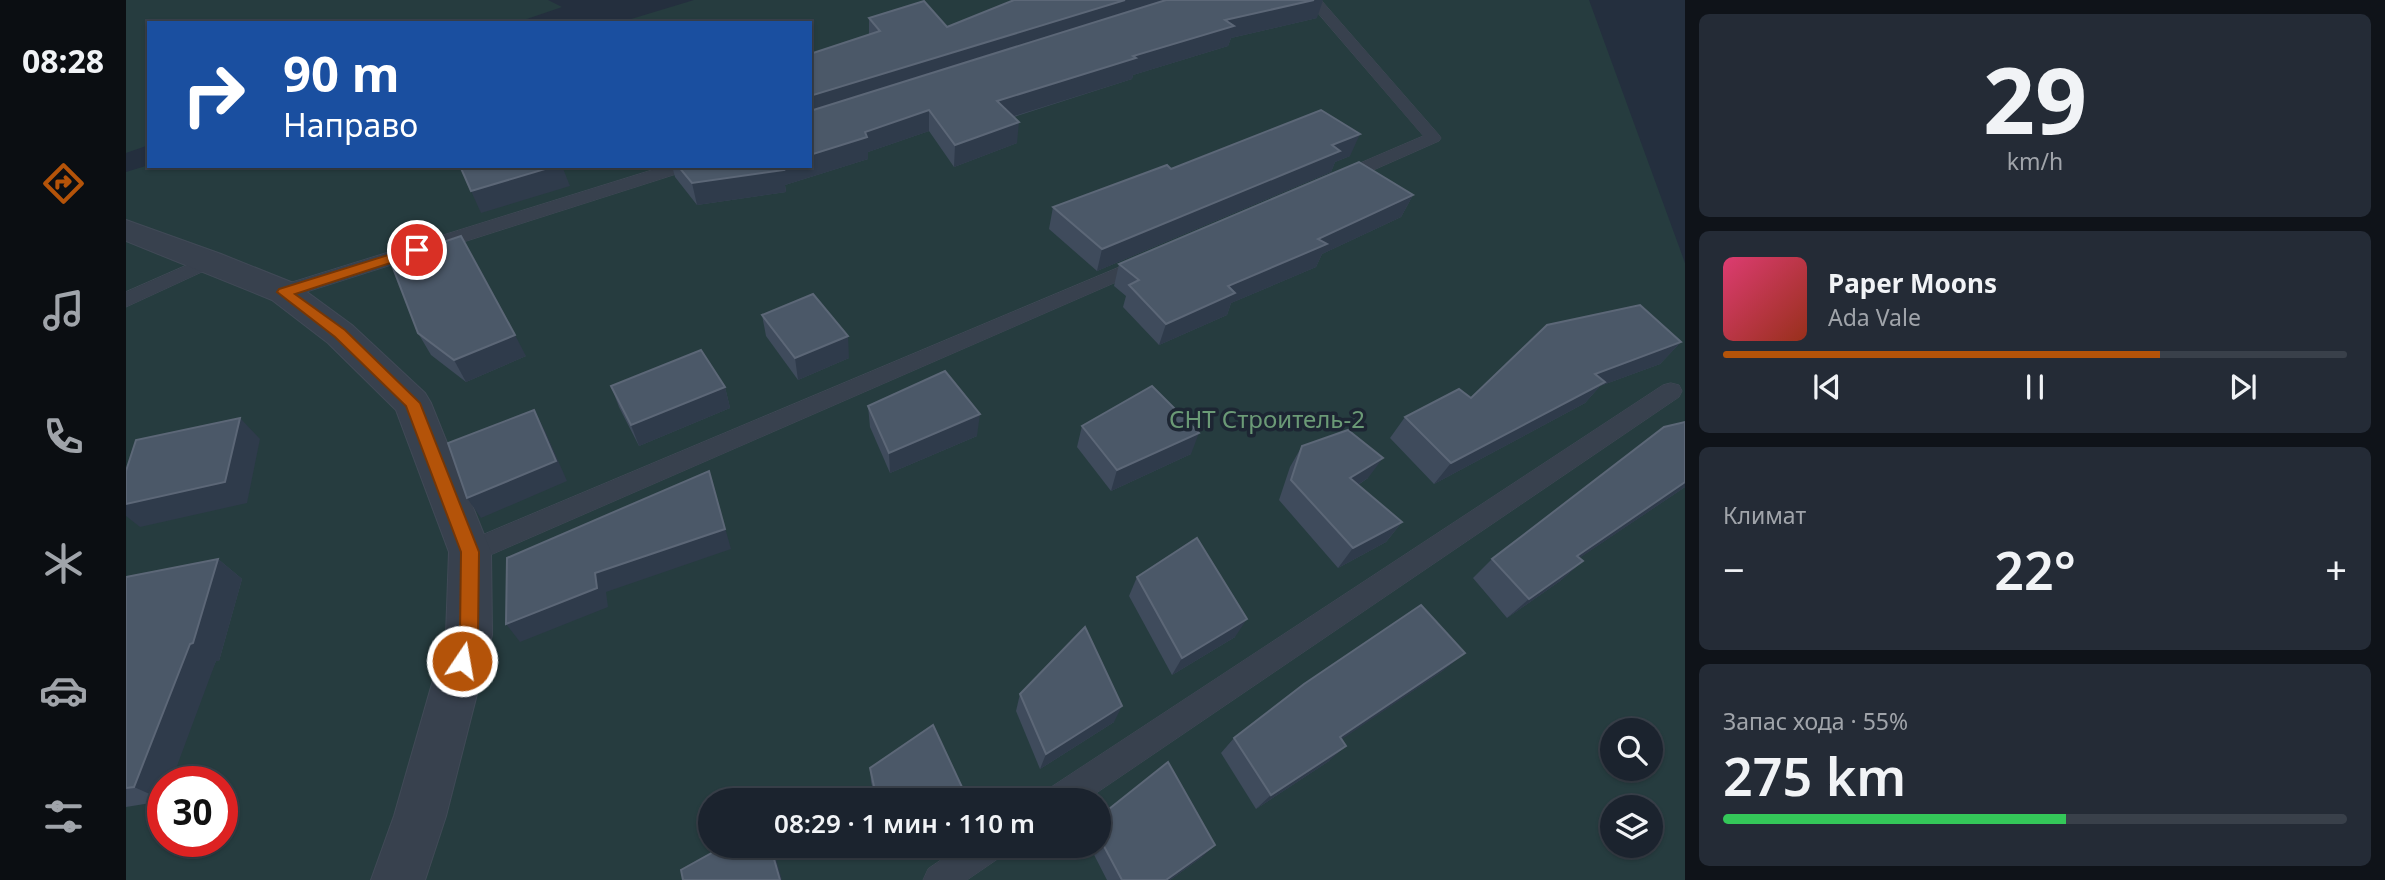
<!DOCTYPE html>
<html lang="ru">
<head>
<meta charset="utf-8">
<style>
  :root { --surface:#1b232e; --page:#242b36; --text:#f1f3f6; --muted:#a0a4aa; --line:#39404a; --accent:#b45309 }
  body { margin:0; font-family:"Noto Sans",sans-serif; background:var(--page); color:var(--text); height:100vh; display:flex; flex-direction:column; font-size:26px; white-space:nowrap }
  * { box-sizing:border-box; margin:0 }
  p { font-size:23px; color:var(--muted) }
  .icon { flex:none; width:38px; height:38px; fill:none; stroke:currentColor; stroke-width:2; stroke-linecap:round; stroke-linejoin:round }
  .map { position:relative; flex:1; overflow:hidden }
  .sheet { display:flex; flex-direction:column; gap:14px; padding:14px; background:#0f1319; width:700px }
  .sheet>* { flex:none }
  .banner { position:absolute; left:21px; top:21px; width:665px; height:147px; border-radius:0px; box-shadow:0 2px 5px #0004,0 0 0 2px var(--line); background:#1a4fa0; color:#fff; overflow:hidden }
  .buttons { position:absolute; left:1474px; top:718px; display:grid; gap:14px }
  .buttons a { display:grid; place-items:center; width:63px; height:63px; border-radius:50%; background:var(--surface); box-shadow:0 2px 5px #0004,0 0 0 2px var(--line); font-size:35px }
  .speed { position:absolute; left:21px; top:766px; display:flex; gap:14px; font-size:35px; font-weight:700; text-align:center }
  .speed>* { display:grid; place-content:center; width:91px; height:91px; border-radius:50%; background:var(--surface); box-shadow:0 2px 5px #0004,0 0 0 2px var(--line); line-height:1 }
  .speed .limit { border:10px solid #d22; background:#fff; color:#111 }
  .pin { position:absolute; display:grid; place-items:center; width:60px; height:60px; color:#fff; margin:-30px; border:4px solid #fff; border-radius:50%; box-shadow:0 2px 7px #0007 }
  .me { position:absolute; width:77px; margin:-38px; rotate:12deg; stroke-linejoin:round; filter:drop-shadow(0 0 5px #0008) }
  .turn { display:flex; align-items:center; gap:24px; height:147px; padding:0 21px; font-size:32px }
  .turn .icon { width:91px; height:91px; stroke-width:2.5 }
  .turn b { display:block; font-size:49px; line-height:60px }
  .big { font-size:52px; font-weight:600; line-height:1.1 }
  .sheet .card { flex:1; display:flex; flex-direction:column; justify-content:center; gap:10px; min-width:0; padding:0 24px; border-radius:10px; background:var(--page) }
  .sheet .dial { align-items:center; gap:0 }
  .dial b { font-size:91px; line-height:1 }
  .song { display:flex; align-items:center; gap:21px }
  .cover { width:84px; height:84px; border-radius:10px; background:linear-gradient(135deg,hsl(340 70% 55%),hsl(10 70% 35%)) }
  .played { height:7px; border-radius:4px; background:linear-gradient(90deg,var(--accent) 70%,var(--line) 70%) }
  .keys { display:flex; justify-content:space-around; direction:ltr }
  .heat { display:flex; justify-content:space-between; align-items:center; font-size:38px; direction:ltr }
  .charge { height:10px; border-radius:5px; background:linear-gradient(90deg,#34c759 55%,var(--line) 0) }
  .trip { position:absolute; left:572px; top:788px; width:413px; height:70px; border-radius:35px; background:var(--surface); box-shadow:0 2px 5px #0004,0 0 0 2px var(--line); font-weight:600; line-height:70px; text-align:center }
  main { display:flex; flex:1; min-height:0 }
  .tabs { display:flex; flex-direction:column; width:126px; justify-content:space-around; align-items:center; background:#0b0e12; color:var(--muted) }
  .tabs .icon { width:49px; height:49px }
  .tabs .selected { color:var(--accent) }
  .tabs b { font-size:32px; color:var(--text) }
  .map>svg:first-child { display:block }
  .green { fill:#263c3f; fill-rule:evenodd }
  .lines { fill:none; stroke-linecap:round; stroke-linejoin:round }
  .service-casing { stroke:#414a57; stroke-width:1 }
  .minor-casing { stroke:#414a57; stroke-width:2 }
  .service { fill:#38414e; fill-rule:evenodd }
  .minor { fill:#38414e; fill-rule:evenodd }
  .wall { fill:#3f4b5c }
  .shaded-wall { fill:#2f3b4b }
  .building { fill:#4b5868; stroke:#5c6777; stroke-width:2 }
  .route { fill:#b45309; stroke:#753606; stroke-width:2 }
  .labels { text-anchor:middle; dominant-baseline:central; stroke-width:7; stroke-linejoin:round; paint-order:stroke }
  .park-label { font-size:24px; fill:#6b9a76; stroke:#1d2633 }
</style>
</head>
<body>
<main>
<nav class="tabs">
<b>08:28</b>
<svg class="icon selected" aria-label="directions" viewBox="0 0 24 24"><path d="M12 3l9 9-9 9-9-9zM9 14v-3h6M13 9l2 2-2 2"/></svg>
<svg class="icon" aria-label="music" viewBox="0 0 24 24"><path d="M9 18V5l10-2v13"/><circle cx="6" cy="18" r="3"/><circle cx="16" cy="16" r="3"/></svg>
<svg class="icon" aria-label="phone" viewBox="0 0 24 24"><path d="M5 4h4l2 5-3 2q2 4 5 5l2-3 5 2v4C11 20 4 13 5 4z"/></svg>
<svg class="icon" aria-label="climate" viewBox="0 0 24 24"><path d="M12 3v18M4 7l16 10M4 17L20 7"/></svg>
<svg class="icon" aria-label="car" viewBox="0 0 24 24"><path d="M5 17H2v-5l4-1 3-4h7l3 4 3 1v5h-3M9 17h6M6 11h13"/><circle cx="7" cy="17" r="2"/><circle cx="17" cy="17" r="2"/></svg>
<svg class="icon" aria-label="filters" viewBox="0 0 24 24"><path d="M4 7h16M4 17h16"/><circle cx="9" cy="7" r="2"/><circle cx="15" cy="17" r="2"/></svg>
</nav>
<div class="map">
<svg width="1559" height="880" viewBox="0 0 1559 880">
  <rect width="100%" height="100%" fill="#242f3e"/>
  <g class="green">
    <polygon points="0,0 422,0 436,7 389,23 23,23 23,145 0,153"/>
    <path d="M568,0H1463L1559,263V880H0V172L23,165L684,166V23H492ZM1486,730H1524V768H1486ZM37,782H96V842H37ZM584,800H973V845H584ZM1486,807H1524V845H1486Z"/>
  </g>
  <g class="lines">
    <g class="service-casing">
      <g id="service">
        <polygon points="1181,0 1195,0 1313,135 1315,138 1313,141 1218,183 1206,183 1203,179 1206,175 1297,136"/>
        <polygon points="539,166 565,166 563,170 165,297 151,297 148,292 151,287"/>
        <polygon points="84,255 91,257 93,261 91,265 0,307 0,292"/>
        <polygon points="1020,256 1027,258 1029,262 1027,266 353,560 344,563 335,560 331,552 335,544"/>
        <polygon points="1545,383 1553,385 1556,391 1553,397 960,800 918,800 922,789 1537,385"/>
        <polygon points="837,845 881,845 876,856 841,880 797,880 802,869"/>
      </g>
    </g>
    <g class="minor-casing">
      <polygon id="minor" points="0,220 95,254 170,284 226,325 299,393 305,403 365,552 366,635 320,816 299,880 245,880 268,816 320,635 323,552 270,410 202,343 146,300 0,241"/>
    </g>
    <use href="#service" class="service"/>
    <use href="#minor" class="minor"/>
  </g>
  <g class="wall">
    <polygon points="743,18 821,27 1191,18 1105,38 1102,46 1007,75 1006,79 888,117 891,143 828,167 803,131 742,152 742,159 659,185 660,192 571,205 549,177 546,166 684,166 743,35"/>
    <polygon points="1224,156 1209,162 1205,172 971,271 923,229 927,207 1045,169"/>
    <polygon points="1287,195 1275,217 1196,254 1190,267 1105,303 1101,315 1033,345 997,307 1000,296 988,286 993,264"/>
    <polygon points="636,315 723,358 672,380 640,336"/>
    <polygon points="292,333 400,356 340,382 305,355"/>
    <polygon points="1555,342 1534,364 1474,386 1459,403 1308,484 1264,438 1279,417"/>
    <polygon points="485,386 599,387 604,408 513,446 493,407"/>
    <polygon points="742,406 851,436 764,473 744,427"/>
    <polygon points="1559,422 1559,487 1453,558 1457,561 1434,581 1381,618 1347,578 1366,559"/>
    <polygon points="956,426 1065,454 985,491 951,447"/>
    <polygon points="1176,446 1242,478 1232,485 1276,522 1260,542 1212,568 1153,500 1164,467"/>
    <polygon points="92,559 116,579 93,661 90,661 37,782 37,801 0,807 0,577"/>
    <polygon points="1011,577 1109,637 1046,675 1003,596"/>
    <polygon points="1318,670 1215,739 1203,761 1130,809 1095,753 1108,738"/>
    <polygon points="894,694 988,722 914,769 890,711"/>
    <polygon points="744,768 842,800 750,800 745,782"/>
    <polygon points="973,817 1076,857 1044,880 981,880 963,845 973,845"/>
  </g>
  <g class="shaded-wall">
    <polygon points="999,0 1059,0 684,118 684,96"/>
    <polygon points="1188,0 1197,0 1191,18 1105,38 1102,46 1007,75 1006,79 869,122 871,101 1007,56 1099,20"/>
    <polygon points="803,110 803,131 742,152 742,159 659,185 660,192 571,205 566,183 656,166 684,166 684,155 739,132"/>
    <polygon points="893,122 891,143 828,167 829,145"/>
    <polygon points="1234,134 1224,156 1209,162 1205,172 971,271 976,249 1206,145"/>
    <polygon points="429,166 436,166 444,186 355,213 345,191"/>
    <polygon points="1287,195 1275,217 1196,254 1190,267 1105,303 1101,315 1033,345 1040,324 1102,286 1192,239"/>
    <polygon points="389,335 400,356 340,382 328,360"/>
    <polygon points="722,336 723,358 672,380 669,358"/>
    <polygon points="1555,342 1534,364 1474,386 1459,403 1308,484 1325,463 1469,374"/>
    <polygon points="599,387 604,408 513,446 505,425"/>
    <polygon points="408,410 419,431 441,481 355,518 341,498"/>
    <polygon points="854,414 851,436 764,473 763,453"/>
    <polygon points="114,418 134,439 121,503 14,527 0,516 0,504"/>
    <polygon points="1073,433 1065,454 985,491 991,470"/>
    <polygon points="1257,458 1242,478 1210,499 1224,478"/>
    <polygon points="583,471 605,549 480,592 482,607 394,642 380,624 469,573"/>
    <polygon points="1559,482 1559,487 1428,575 1451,556"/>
    <polygon points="1276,522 1260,542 1212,568 1227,548"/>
    <polygon points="92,559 116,579 93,661 90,661 45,782 37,782 37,800 8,787"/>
    <polygon points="1457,561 1434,581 1381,618 1403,599"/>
    <polygon points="1121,619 1109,637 1046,675 1056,658"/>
    <polygon points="1339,653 1318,670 1197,752 1214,737"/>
    <polygon points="996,706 988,722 914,769 920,754"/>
    <polygon points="1220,746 1203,761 1130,809 1145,795"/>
    <polygon points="644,845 646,845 656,880 654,880"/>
    <polygon points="765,845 787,845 763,858 762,847"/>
    <polygon points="1089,845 1076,857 1044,880 1040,880"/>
  </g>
  <g class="building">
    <polygon points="888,0 999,0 684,96 684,54 754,31 743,18 798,1 821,27"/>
    <polygon points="1040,0 1188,0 1099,20 1108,26 1007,56 1010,58 871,101 893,122 829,145 803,110 739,132 741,137 684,155 684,111"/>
    <polygon points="1195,110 1234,134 1206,145 1214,151 976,249 927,207 1041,165 1045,169"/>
    <polygon points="1233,162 1287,195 1192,239 1201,244 1102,286 1109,293 1040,324 1003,285 1013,280 993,264"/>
    <polygon points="334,166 429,166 345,191"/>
    <polygon points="552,166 656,166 658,170 566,183"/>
    <polygon points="335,236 389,335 328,360 292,333 264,260"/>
    <polygon points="687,294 722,336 669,358 636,315"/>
    <polygon points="1514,305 1555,342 1469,374 1479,382 1325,463 1279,417 1333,389 1345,398 1421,325"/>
    <polygon points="575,350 599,387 505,425 485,386"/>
    <polygon points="819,371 854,414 763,453 742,406"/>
    <polygon points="1026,386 1073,433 991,470 956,426"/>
    <polygon points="408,410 430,461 341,498 322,443"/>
    <polygon points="114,418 99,482 0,504 0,471 10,440"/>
    <polygon points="1559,422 1559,482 1451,556 1457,561 1403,599 1366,559 1538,427"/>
    <polygon points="1222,430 1257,458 1224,478 1276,522 1227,548 1165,480 1176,446"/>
    <polygon points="583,471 599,529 469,573 471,588 380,624 381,558"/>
    <polygon points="1071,538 1121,619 1056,658 1011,577"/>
    <polygon points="92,559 67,643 64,644 8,787 0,788 0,577"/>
    <polygon points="1295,605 1339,653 1214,737 1220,746 1145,795 1108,738 1178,684"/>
    <polygon points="959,627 996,706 920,754 894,694"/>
    <polygon points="807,725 842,800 751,800 744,768"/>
    <polygon points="1042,762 1089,845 1040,880 996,880 973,837 973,817"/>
    <polygon points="600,845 644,845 654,880 557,880 555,870"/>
  </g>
  <polygon class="route" points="291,246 295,247 295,253 169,294 219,330 294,403 353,552 352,635 343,667 336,670 329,667 326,661 334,635 335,552 280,406 209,337 151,292 153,289"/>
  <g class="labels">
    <g class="park-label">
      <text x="1141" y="418">СНТ Строитель-2</text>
    </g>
  </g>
</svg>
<div class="buttons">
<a><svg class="icon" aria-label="search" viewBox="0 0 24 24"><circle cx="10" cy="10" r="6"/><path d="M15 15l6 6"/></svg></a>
<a><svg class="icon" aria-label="layers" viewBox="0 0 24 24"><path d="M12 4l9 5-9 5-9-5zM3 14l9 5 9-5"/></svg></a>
</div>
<div class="speed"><div class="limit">30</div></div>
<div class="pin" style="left:291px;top:250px;background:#d93025"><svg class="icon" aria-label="arrive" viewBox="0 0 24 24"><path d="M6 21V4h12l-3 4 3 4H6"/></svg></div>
<svg class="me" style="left:336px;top:661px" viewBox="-20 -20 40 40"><circle r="17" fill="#b45309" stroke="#fff" stroke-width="3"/><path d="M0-11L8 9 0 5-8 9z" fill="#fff"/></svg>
<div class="trip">08:29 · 1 мин · 110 m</div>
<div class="banner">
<div class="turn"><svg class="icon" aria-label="right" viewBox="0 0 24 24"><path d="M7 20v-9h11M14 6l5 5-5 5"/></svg><div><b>90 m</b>Направо</div></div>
</div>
</div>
<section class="sheet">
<div class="card dial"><b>29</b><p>km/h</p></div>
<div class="card">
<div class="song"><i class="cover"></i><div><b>Paper Moons</b><p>Ada Vale</p></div></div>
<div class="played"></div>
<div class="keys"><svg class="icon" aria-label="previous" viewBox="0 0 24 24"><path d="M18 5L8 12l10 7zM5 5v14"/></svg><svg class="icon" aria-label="pause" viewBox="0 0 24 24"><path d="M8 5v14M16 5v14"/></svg><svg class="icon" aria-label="next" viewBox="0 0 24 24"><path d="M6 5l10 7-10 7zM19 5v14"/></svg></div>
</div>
<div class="card"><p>Климат</p>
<div class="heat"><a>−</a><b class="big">22°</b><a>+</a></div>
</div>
<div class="card"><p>Запас хода · 55%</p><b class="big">275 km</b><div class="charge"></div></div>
</section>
</main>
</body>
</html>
